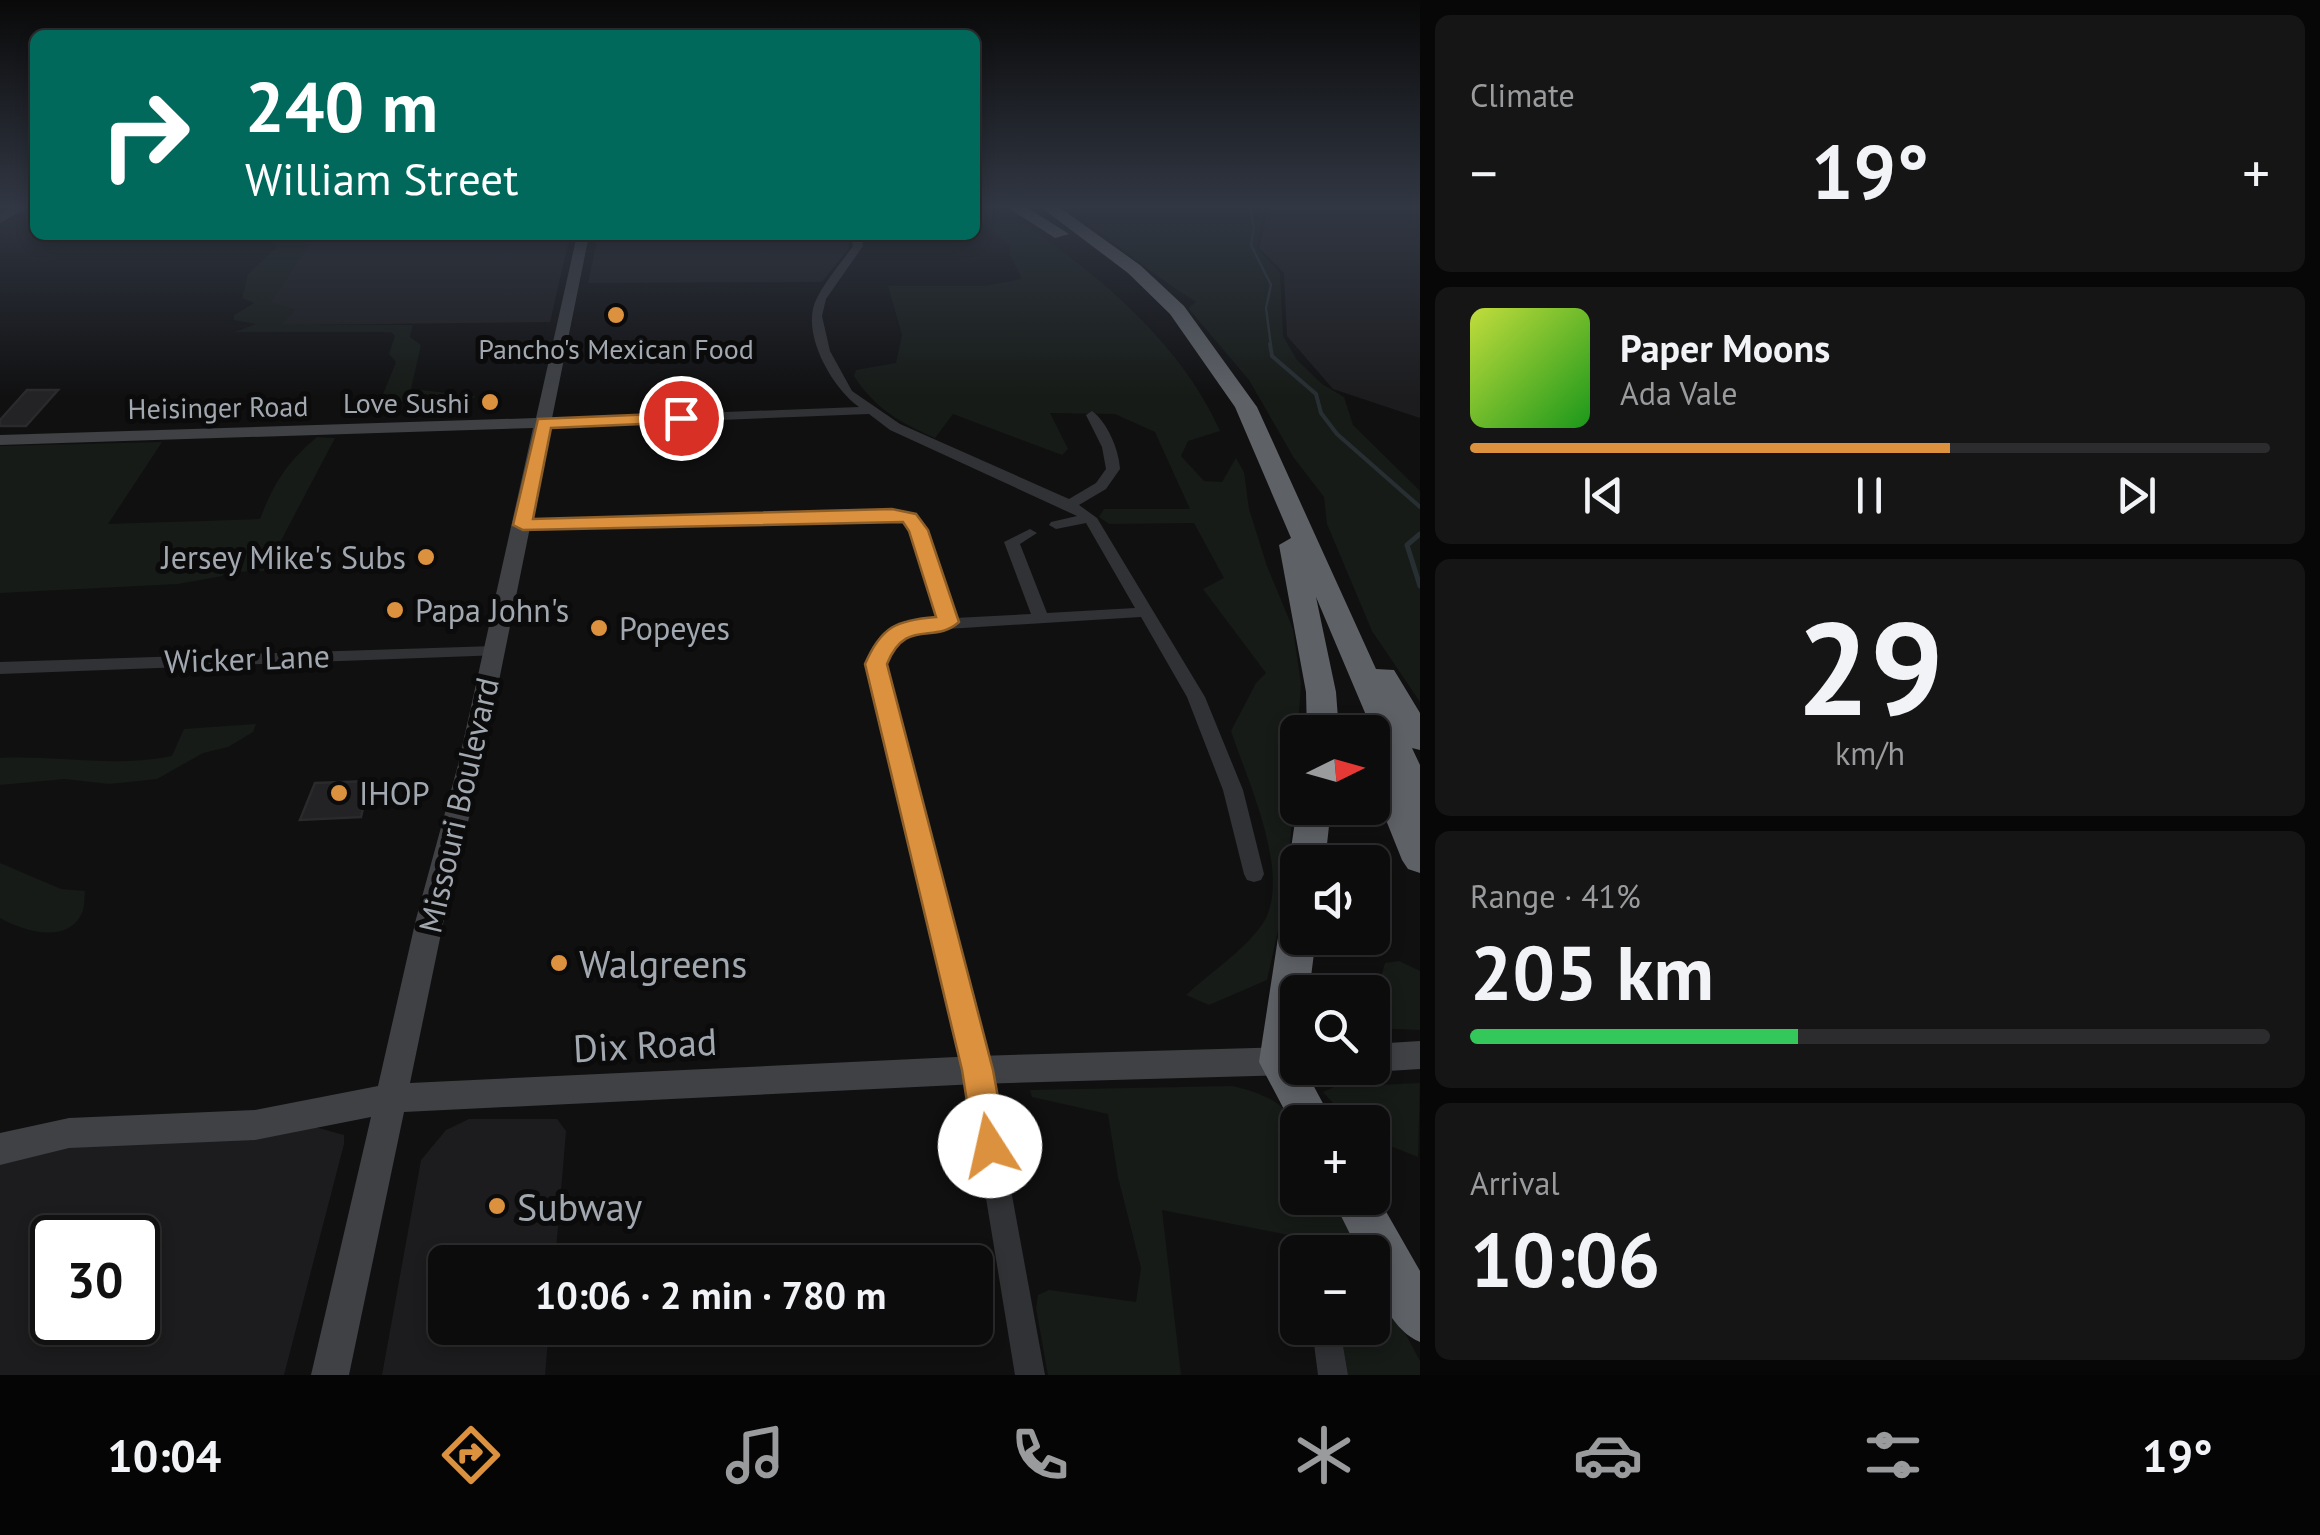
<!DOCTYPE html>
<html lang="en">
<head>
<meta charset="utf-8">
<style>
  :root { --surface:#0c0c0d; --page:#151516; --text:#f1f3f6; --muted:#9a9b9d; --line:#2c2c2e; --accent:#db913e }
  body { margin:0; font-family:"PT Sans",sans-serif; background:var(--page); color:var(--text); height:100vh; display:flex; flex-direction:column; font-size:38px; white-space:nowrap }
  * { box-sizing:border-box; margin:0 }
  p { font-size:32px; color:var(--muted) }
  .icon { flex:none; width:55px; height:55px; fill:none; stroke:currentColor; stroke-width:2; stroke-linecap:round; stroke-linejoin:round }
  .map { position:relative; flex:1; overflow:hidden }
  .panel { display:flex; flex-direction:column; gap:15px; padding:15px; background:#070707; width:900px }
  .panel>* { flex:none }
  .guide { position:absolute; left:30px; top:30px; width:950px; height:210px; border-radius:15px; box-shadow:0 5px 15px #0003,0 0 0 2px var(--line); background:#00695c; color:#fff; overflow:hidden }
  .needle { width:65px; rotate:85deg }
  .fabs { position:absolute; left:1280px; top:715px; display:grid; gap:20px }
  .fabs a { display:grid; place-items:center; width:110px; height:110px; border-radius:15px; background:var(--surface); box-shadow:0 5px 15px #0003,0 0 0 2px var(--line); font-size:50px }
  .speed { position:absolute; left:30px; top:1215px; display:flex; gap:20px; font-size:50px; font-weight:700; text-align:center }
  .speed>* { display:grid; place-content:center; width:130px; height:130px; border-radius:50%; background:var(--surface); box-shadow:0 5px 15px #0003,0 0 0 2px var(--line); line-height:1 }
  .speed .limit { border:5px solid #111; border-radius:15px; background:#fff; color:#111 }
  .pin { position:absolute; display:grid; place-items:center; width:85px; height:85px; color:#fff; margin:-42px; border:5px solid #fff; border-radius:50%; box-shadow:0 2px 10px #0007 }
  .me { position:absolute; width:110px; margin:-55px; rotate:350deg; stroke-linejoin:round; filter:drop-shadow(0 0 8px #0008) }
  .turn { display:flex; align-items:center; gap:35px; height:210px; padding:0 50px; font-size:45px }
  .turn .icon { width:130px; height:130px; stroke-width:2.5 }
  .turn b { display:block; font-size:70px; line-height:85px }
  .big { font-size:75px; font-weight:800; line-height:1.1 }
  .panel .tile { flex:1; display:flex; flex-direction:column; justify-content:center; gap:15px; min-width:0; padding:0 35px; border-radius:15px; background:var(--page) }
  .panel .dial { align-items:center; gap:0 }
  .dial b { font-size:130px; line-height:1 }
  .song { display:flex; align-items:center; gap:30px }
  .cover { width:120px; height:120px; border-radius:15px; background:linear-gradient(135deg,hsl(70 70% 55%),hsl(120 70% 35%)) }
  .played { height:10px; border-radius:5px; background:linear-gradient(90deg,var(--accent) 60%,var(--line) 60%) }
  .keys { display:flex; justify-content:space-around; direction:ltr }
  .heat { display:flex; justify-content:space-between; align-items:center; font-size:55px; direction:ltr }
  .charge { height:15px; border-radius:8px; background:linear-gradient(90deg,#34c759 41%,var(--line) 0) }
  .trip { position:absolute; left:428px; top:1245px; width:565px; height:100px; border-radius:15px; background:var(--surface); box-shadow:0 5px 15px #0003,0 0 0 2px var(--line); font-weight:800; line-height:100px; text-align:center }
  .tab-bar { display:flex; height:160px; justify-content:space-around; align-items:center; background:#050505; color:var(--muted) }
  .tab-bar .icon { width:70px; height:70px }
  .tab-bar .active { color:var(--accent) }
  .tab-bar b { font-size:45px; color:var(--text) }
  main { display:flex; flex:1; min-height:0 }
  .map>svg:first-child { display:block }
  .built { fill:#1c1c1e; fill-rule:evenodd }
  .green { fill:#161b17 }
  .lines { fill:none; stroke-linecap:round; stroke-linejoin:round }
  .stream-far2 { stroke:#282f33; stroke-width:2.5 }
  .stream-far1 { stroke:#282f33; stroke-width:4 }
  .stream { stroke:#282f33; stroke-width:5 }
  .building { fill:#232325; stroke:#2a2a2c; stroke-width:2.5 }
  .street { fill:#313235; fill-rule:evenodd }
  .secondary { fill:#3f4145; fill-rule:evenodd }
  .highway { fill:#5e6166; fill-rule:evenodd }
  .route { fill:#db913e; stroke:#8e5e28; stroke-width:2.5 }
  .poi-dot { fill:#db913e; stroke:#0b0b0c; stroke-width:4 }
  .labels { text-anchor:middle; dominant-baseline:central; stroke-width:10; stroke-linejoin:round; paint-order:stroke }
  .far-poi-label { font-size:28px; fill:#a2a8b0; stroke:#0b0b0c }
  .far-street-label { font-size:28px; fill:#a2a8b0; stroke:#0b0b0c }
  .poi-label { font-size:32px; fill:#a2a8b0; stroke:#0b0b0c; text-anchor:start }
  .street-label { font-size:32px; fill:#a2a8b0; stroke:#0b0b0c }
  .near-poi-label { font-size:38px; fill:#a2a8b0; stroke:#0b0b0c; text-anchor:start }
  .near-street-label { font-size:38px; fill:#a2a8b0; stroke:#0b0b0c }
</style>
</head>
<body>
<main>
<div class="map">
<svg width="1420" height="1375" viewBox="0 0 1420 1375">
  <rect width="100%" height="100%" fill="#101011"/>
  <g class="built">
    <polygon points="1262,205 1420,205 1420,418 1333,389 1287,336 1284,273 1259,248 1267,214"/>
    <polygon points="315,235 570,235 550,322 281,325 270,303"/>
    <polygon points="598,235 848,235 849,248 822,282 588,283"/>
    <polygon points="469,1119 557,1119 566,1131 555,1262 445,1262 445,1328 549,1328 545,1375 382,1375 421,1160 446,1130"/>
    <path d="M315,1127L344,1135V1144L284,1375H0V1161L57,1147ZM52,1238H138V1322H52Z"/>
  </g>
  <g class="green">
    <path d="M975,205H995C1083,262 1176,333 1220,431L1188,441L1181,456L1204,481L1222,482L1236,458L1244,472L1249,509L1267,566L1293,629L1301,684L1287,890L1267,980L1209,1005L1186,995C1210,973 1242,952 1261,926C1295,880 1247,780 1231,731L1256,683L1266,673L1203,589L1224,578L1194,523L1109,524L1099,517L1104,509H1190L1155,432L1115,414L1050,413L1068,449L1062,455L953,414L935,438C901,423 874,408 854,376L856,370L896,363L902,335L888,286H984L1022,279L1009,253L1011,246L975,218Z"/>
    <path d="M1062,205H1258L1263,214L1257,248L1280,272L1283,336L1297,360L1322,384L1344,397L1353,425L1420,491V702L1372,631L1327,524L1324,497L1294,458L1249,380L1188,308L1196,302C1149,273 1108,236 1062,205Z"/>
    <polygon points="262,235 315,235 271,302 295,310 282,324 413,325 410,337 421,345 411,389 476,396 471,400 380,402 396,362 389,354 395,336 391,332 235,332 256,324 234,320 234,315 254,303 242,298 248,274 278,246"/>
    <path d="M317,437L335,438L265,571L225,572L222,576L178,584L0,593V446L162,442L108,524L260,519C274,483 287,462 317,437Z"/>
    <path d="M256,724L253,732L228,747L203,753L157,779L109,784L65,779L0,785V758C57,755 115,768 172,756L184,729Z"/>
    <path d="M0,863L61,889L85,891C84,898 85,909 81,915C65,945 21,930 0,918Z"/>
    <polygon points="1399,961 1420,971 1420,1030 1373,1028 1372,992 1329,992 1332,984 1380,981 1385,963"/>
    <polygon points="1420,1083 1418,1157 1373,1139 1372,1122 1350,1122 1323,1092 1334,1087"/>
    <path d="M1232,1086C1308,1103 1297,1133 1298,1198H1331L1361,1252H1326L1324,1242L1162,1210L1181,1375H1048L1036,1308L1038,1295L1049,1290L1136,1302L1141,1268L1118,1177L1108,1114L1032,1097L1030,1090Z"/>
    <polygon points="1373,1273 1420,1361 1420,1375 1348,1375 1340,1328 1372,1328"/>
  </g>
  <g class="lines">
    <polyline class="stream-far2" points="1249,205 1254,227 1251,245 1271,285 1266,308 1271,346"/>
    <polyline class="stream-far1" points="1270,344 1272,356 1316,394 1321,413 1337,434 1420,507"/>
    <polyline class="stream" points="1420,534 1407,545 1420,586"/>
  </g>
  <g class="building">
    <polygon points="27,390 58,390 26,426 0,426 0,420"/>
    <polygon points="369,781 361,817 300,820 315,783"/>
  </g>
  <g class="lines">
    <g class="street">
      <path d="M851,235H861L863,246L826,299L822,316L830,351L852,391L900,424L1069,499L1096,483L1106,469L1102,447L1086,415L1092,411C1107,422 1119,449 1120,469L1106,489L1079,505L1097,518L1205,697L1243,790L1264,874L1261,880L1254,882L1247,880L1244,874L1223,790L1187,697L1141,617L915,631L892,644L885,664L989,1070L1045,1375H1015L965,1070L867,664C883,624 898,622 939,619L912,531L904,521L892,518L523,529L516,525L523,521L892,510L914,515L926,530L955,618L1031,614L1004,542L1030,529L1037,533L1020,544L1047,613L1135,608L1086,523L1056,529L1049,525L1051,522L1077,516L890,430L869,414L544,427L538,423L544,419L859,407C832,388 799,331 817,298C826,280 841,263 853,246Z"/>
      <polygon points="495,646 503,651 501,655 0,674 0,662"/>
      <polygon points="1312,1328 1340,1328 1348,1375 1318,1375"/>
    </g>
    <g class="secondary">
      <polygon points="17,205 32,205 0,223 0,214"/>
      <polygon points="577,235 589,235 482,765 444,919 410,1083 977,1056 1286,1047 1297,1051 1298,1068 1286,1075 977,1084 404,1112 349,1375 311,1375 371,1117 255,1140 69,1148 0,1165 0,1133 69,1118 255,1110 378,1086 416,919 458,765 533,428 0,445 0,435 536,418"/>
      <polygon points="1420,1041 1420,1069 1372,1072 1361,1068 1372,1068 1372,1044"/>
    </g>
    <g class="highway">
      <polygon points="1004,205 1023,205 1069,234 1055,238"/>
      <polygon points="1038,205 1056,205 1140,265 1184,306 1257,407 1376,669 1394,670 1420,713 1420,750 1412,748 1420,765 1420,873 1408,869 1402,860 1372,785 1374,734 1316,597 1336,692 1339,732 1307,732 1306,692 1279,545 1291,538 1235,407 1170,314 1128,273"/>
      <polygon points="1297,808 1331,808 1325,862 1298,862 1298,872 1289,862"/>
      <polygon points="1298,916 1298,938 1316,938 1309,992 1298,992 1298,1068 1304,1068 1333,1122 1298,1122 1298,1136 1259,1062 1279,931 1285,920"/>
      <path d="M1372,1187L1420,1271V1342C1389,1329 1372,1285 1372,1252H1359L1332,1198H1372Z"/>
    </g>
  </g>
  <linearGradient id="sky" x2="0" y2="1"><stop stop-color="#090909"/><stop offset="0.52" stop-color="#313743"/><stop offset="1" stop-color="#313743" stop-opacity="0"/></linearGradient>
  <rect width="1420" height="397" fill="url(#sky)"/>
  <path class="route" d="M681,413L689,418L687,422L551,428L533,519L892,509L916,514L928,530L959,622C934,645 906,617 887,664L993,1070L1007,1146L1002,1157L990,1162L979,1157L974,1146L962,1070L865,664C881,627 896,620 936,617L909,531L903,522L523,530L513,525L538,419Z"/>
  <g class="poi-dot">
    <circle cx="616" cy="315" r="10"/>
    <circle cx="490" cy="402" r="10"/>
    <circle cx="426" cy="557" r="10"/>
    <circle cx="395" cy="610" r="10"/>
    <circle cx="599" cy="628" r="10"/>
    <circle cx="339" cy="793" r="10"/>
    <circle cx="559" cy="963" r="10"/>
    <circle cx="497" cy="1206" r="10"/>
  </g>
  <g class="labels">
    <g class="far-poi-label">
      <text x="616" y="348">Pancho's Mexican Food</text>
      <text x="470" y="402" text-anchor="end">Love Sushi</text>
    </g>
    <g class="far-street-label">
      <text transform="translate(218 407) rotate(-1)">Heisinger Road</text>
    </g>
    <g class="poi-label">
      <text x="406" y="557" text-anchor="end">Jersey Mike's Subs</text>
      <text x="415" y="610">Papa John's</text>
      <text x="619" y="628">Popeyes</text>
      <text x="359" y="793">IHOP</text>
    </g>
    <g class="street-label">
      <text transform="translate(247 658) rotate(-2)">Wicker Lane</text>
      <text transform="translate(458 805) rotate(-77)">Missouri Boulevard</text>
    </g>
    <g class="near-poi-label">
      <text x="579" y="963">Walgreens</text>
      <text x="517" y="1206">Subway</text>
    </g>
    <g class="near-street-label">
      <text transform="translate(645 1044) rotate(-3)">Dix Road</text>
    </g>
  </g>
</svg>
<div class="fabs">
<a><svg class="needle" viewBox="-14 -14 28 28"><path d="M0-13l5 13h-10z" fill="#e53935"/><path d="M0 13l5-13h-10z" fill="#9a9b9d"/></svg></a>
<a><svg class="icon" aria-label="sound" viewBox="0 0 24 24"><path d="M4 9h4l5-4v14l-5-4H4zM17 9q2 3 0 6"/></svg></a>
<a><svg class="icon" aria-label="search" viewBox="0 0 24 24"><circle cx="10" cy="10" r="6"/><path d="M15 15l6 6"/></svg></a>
<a>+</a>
<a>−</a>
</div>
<div class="speed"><div class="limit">30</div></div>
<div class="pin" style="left:681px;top:418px;background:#d93025"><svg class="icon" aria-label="arrive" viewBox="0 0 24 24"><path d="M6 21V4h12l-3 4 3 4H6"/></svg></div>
<svg class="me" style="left:990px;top:1146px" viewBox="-20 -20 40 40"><circle r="19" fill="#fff"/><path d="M0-13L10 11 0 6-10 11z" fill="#db913e"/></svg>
<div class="trip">10:06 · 2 min · 780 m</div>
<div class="guide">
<div class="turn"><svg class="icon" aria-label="right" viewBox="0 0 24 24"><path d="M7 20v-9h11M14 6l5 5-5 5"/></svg><div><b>240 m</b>William Street</div></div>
</div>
</div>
<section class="panel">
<div class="tile"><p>Climate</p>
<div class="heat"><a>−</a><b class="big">19°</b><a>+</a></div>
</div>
<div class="tile">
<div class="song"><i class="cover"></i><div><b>Paper Moons</b><p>Ada Vale</p></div></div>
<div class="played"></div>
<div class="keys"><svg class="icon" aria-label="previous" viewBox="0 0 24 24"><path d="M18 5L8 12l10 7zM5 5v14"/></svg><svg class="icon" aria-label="pause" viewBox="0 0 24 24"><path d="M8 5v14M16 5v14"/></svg><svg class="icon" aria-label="next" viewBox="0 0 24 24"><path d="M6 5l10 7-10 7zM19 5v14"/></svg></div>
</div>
<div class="tile dial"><b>29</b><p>km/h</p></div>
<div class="tile"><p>Range · 41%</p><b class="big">205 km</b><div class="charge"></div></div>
<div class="tile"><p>Arrival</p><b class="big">10:06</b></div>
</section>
</main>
<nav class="tab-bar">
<b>10:04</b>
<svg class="icon active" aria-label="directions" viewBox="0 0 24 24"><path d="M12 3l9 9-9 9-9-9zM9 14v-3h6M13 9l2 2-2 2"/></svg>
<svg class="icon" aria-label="music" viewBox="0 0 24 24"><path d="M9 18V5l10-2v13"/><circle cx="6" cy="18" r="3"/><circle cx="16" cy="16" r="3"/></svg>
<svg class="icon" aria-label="phone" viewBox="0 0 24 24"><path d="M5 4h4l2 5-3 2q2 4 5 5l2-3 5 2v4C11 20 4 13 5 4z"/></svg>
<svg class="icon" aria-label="climate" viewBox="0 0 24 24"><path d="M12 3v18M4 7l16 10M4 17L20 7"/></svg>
<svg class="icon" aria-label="car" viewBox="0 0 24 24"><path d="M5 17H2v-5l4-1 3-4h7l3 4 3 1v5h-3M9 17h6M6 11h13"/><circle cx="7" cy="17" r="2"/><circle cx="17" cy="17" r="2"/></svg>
<svg class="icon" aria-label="filters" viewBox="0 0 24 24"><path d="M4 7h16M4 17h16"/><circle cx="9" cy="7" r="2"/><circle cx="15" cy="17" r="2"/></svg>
<b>19°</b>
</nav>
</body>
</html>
